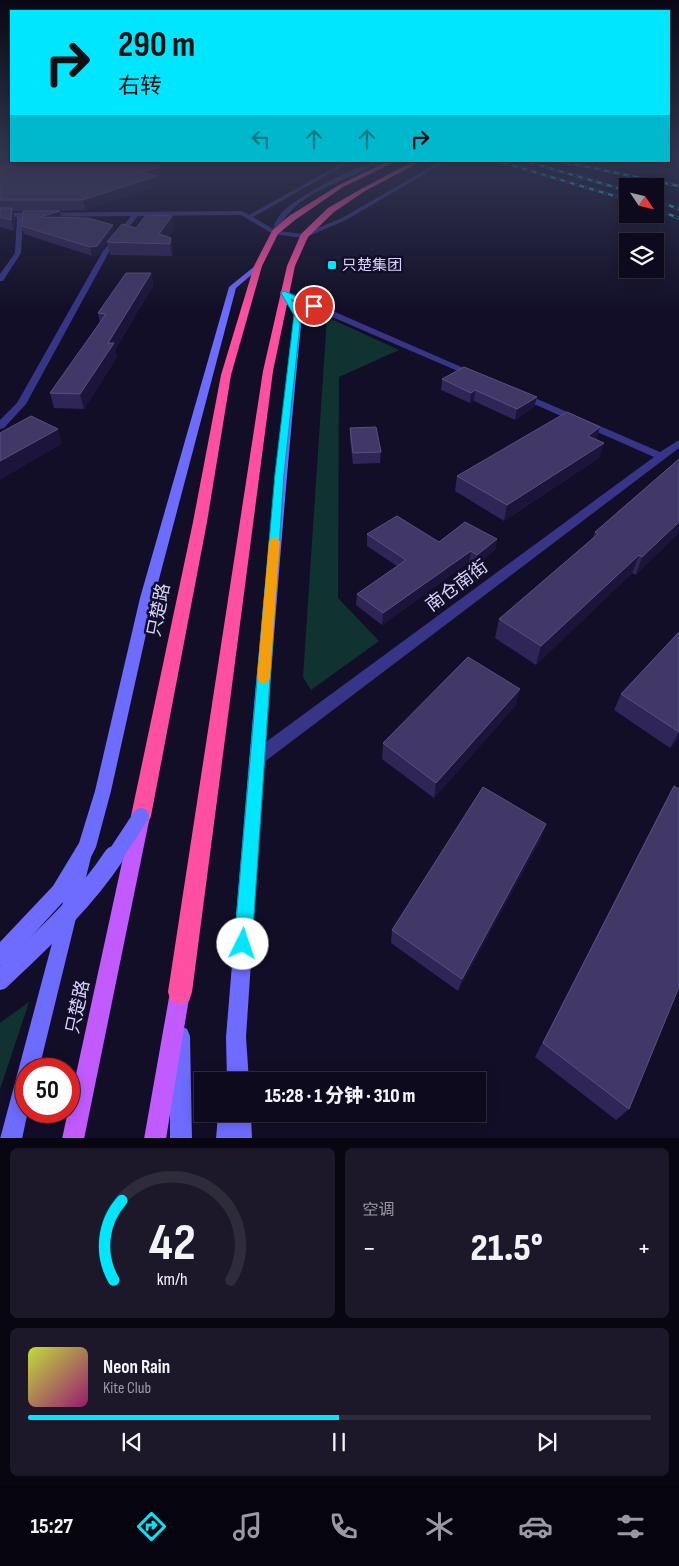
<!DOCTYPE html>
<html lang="zh">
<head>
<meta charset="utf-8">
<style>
  :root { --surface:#0e0a1d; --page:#1c182a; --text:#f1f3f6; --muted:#9b9aa4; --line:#2e2b3b; --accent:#00e6ff }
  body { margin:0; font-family:"Sofia Sans Condensed","Noto Sans SC",sans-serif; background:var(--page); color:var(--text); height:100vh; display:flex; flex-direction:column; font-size:19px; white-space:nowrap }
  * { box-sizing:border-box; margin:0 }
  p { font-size:16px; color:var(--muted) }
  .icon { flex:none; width:28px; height:28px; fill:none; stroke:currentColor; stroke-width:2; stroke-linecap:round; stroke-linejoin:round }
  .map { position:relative; height:1138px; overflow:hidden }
  .panel { display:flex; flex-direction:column; gap:10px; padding:10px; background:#080610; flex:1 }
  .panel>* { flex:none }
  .guide { position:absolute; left:10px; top:10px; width:660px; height:152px; border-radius:0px; box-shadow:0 2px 12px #0003,0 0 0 1px var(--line); background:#00e6ff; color:#111; overflow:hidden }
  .needle { width:32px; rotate:125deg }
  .tools { position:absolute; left:619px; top:178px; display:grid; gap:10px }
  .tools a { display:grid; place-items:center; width:45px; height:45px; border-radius:0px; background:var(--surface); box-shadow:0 2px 12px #0003,0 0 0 1px var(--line); font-size:25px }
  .speed { position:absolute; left:15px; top:1058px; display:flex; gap:10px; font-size:25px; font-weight:700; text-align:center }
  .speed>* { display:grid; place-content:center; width:65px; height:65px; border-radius:50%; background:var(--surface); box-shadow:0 2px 12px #0003,0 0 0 1px var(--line); line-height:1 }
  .speed .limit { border:8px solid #d22; background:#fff; color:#111 }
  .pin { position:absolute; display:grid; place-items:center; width:42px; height:42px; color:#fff; margin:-21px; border:2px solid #fff; border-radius:50%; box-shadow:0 1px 5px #0007 }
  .me { position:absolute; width:55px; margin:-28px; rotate:4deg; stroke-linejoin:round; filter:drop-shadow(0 0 4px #0008) }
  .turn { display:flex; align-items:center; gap:18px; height:105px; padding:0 25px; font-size:22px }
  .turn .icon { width:65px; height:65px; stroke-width:2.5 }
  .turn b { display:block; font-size:35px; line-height:42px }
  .lanes { display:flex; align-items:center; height:48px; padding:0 25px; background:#0003; justify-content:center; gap:25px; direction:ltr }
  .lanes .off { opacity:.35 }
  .big { font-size:38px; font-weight:800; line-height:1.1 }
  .panel .card { flex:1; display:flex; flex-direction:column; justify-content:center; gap:8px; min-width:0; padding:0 18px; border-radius:8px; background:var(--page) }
  .panel .dial { align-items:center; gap:0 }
  .dial svg { height:130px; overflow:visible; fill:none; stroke:var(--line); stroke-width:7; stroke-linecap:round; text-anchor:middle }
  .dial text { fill:var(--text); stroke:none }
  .song { display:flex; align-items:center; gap:15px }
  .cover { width:60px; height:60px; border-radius:8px; background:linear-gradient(135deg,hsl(70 70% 55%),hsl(320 70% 35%)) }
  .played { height:5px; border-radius:2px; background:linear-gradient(90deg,var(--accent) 50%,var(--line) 50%) }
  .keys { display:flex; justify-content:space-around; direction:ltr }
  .heat { display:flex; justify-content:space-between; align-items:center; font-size:28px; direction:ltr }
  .panel .tiles { flex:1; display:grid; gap:10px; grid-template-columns:1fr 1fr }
  .card:last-child { grid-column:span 2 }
  .trip { position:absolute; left:194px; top:1072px; width:292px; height:50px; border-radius:0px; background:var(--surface); box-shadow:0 2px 12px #0003,0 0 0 1px var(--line); font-weight:800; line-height:50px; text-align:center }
  .tab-bar { display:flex; height:80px; justify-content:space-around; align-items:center; background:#06040c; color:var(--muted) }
  .tab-bar .icon { width:35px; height:35px }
  .tab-bar .active { color:var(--accent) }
  .tab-bar b { font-size:22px; color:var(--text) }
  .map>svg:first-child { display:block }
  .green { fill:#103230 }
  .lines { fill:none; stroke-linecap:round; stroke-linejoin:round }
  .street { fill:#383589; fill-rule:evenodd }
  .secondary { fill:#6e6bff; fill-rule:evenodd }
  .primary { fill:#c15bff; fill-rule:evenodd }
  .highway { fill:#ff4fa3; fill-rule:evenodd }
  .rail-casing { stroke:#00e6ff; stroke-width:2.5 }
  .rail { stroke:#120e27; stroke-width:2; stroke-dasharray:5; stroke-linecap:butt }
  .secondary-bridge-far1 { stroke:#6e6bff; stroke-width:16 }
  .secondary-bridge { stroke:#6e6bff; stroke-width:20 }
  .wall { fill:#2f2556 }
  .shaded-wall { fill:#1c143b }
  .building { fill:#413868; stroke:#595080 }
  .route { fill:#00e6ff; stroke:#0096a6 }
  .slow { fill:#f59e0b }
  .poi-dot { fill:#00e6ff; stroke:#120e27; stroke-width:2 }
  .labels { text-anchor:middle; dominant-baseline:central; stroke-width:5; stroke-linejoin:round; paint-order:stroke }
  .far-poi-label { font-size:15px; fill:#d9d4ff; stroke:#120e27; text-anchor:start }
  .street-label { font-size:18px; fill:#d9d4ff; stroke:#120e27 }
</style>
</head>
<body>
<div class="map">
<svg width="679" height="1139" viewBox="0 0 679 1139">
  <rect width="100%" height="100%" fill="#120e27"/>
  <g class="green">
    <polygon points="327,317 399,350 339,377 338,598 379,641 311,690 303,677"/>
    <polygon points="29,1002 0,1089 0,1023"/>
  </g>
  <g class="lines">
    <g class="street">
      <path d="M346,161H352L253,217L273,229C276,220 280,213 288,207C304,194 362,161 381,161C350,181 291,192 279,231L303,234L342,218L441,161H447L346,220L304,238L273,234L241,215L138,216L109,252L26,404L4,428L0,429V420L17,403L103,251L131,216L23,217L21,253L3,281H0V274L15,253L17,217H0V213L242,211L249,215Z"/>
      <polygon points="281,291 287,291 482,376 480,378 474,378 281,295"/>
      <polygon points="521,392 660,452 679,440 679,448 263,763 257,765 251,763 249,758 251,753 654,457 518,397 518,393"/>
    </g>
    <g class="secondary">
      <polygon points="256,265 262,266 236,288 154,598 111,791 96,847 91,857 39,1069 26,1069 26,1111 28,1111 22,1139 0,1139 63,902 7,963 0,966 0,942 53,886 79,843 95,791 140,598 229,287"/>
      <path d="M281,291H287L302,315C278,555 262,796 246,1037L249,1081H227L226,1037C246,796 265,555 294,315L280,293Z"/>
      <polygon points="180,1026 187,1029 190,1036 192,1139 170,1139 170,1036 173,1029"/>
      <polygon points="218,1114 251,1114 252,1139 216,1139"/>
    </g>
    <g class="primary">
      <polygon points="140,813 146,815 149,821 84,1139 62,1139 131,821 134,815"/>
      <polygon points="180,982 187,985 190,992 166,1139 144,1139 170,992 173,985"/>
    </g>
    <g class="highway">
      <polygon points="388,161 397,161 343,187 295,220 278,234 262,266 231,375 207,522 151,816 148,823 141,825 134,823 131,816 193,522 221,375 254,266 272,231 289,216 339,185"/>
      <polygon points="414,161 422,161 365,191 334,212 308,237 295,266 273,371 192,992 189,1001 180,1004 171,1001 168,992 263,371 287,266 301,234 328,208 361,189"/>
    </g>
    <g class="rail-casing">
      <g id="rail">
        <polyline points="498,161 628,200"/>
        <polyline points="525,161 628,191"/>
        <polyline points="560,161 679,186"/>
        <polyline points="655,200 679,209"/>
        <polyline points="655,209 679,218"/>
      </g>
    </g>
    <use href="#rail" class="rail"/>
    <polyline class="secondary-bridge-far1" points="114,857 141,816"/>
    <path class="secondary-bridge" d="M0,980C41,941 83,903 114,856"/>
  </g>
  <g class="wall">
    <polygon points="0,153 11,161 154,161 147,163 161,177 157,178 158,186 86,210 60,211 61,217 115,233 136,228 174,227 168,237 173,250 172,256 110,255 107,243 99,255 92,256 24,234 22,226 23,211 13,211 15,219 14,231 1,227 0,227"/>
    <polygon points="669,153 679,153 679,160 669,159"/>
    <polygon points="589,161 608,161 602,164"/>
    <polygon points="151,273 153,286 115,350 117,357 84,409 54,408 50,393 100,323 98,313"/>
    <polygon points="442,379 537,397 534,407 515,420 474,401 470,403 441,390"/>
    <polygon points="350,428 381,452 380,463 353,464 350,439"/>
    <polygon points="597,440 604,443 599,458 504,521 455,491 457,476"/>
    <polygon points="679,459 636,575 632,573 536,665 495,638 499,619 592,539 595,532"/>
    <polygon points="367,534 439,542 497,539 495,550 475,566 469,562 382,625 356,605 357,594 397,566 367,546"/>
    <polygon points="679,632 679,738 670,748 614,710 621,694"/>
    <polygon points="516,705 434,798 382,759 383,743"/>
    <polygon points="674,786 629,1109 616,1120 535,1057 663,806"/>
    <polygon points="541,839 458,991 391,943 392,930"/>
  </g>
  <g class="shaded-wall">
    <polygon points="11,156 11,161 31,161 0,169 0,159"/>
    <polygon points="130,161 154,161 131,168"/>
    <polygon points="160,167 161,177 157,178 158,186 86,210 83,200 141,172"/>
    <polygon points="12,208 15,219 14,231 11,220"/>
    <polygon points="60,211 62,219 40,217"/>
    <polygon points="172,216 174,227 163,244 159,234"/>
    <polygon points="113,225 115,233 99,255 92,256 90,247"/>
    <polygon points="171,238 173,250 172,256 170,244"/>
    <polygon points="151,273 153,286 115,350 117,357 84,409 80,394 108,343"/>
    <polygon points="475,390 474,401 470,403 471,393"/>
    <polygon points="537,397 534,407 515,420 517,409"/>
    <polygon points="600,427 596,442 588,436"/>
    <polygon points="58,429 62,444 0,480 0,461"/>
    <polygon points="604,443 599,458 504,521 507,505"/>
    <polygon points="679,522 679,533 636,575 642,557"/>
    <polygon points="497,539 495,550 475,566 477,555"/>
    <polygon points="471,551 469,562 382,625 383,613"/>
    <polygon points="639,555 632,573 536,665 541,646"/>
    <polygon points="520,689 516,705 434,798 436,783"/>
    <polygon points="679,732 679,738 670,748"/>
    <polygon points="546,824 541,839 458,991 462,979"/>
  </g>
  <g class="building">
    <polygon points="0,153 11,153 11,156 0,159"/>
    <polygon points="18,161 139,161 160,167 141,172 157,176 83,200 0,200 0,166"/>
    <polygon points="0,208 12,208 11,220 0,217"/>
    <polygon points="23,211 60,211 40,217 88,218 113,225 97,246 90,247 22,226"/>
    <polygon points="146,215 172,216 159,234 171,238 170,244 107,242 122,224 136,228"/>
    <polygon points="126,273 151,273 108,343 114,343 80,394 50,393 106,314 98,313"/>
    <polygon points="464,367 537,397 517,409 475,390 471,393 442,379"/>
    <polygon points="567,412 600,427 588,436 604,443 507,505 457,476"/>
    <polygon points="31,416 58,429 0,461 0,433"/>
    <polygon points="376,427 381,452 353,453 350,428"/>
    <polygon points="679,459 679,522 642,557 639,555 541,646 499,619 598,534 595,532"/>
    <polygon points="397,516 439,542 465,522 497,539 477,555 471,551 383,613 357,594 406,560 367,534"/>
    <polygon points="679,632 679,732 621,694"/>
    <polygon points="468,657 520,689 436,783 383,743"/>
    <polygon points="674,786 679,789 679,987 629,1109 543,1043"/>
    <polygon points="483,787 546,824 462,979 392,930"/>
  </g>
  <linearGradient id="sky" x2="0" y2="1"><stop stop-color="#0a0815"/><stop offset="0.49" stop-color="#333652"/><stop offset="1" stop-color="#333652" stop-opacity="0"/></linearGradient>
  <rect width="679" height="312" fill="url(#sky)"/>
  <polygon class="route" points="284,291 318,306 312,308 291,299 301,315 284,474 252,944 249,951 243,953 237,951 234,944 275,474 294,315 281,293"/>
  <polygon class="slow" points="274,537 280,541 270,678 268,682 264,684 259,682 257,678 269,541"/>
  <rect class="poi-dot" x="327" y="260" width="10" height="10" rx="2.5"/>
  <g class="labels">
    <g class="far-poi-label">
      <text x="342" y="265">只楚集团</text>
    </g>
    <g class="street-label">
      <text transform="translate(457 586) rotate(-37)">南仓南街</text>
      <text transform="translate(159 610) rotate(-79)">只楚路</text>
      <text transform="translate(78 1007) rotate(-78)">只楚路</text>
    </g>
  </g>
</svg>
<div class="tools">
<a><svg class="needle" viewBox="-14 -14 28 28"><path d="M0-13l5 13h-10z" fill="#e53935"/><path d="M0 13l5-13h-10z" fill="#9b9aa4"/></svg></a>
<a><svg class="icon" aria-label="layers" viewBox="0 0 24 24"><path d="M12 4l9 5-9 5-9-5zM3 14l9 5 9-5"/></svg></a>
</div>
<div class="speed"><div class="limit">50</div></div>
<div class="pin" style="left:314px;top:306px;background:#d93025"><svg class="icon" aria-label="arrive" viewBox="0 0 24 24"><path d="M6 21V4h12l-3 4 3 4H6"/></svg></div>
<svg class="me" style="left:243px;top:944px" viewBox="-20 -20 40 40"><circle r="19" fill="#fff"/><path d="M0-13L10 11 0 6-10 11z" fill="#00e6ff"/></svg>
<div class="trip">15:28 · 1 分钟 · 310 m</div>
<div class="guide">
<div class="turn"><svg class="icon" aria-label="right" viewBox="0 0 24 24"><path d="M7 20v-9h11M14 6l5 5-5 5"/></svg><div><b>290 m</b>右转</div></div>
<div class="lanes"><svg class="icon off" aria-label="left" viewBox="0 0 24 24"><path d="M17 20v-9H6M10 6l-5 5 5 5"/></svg><svg class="icon off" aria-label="ahead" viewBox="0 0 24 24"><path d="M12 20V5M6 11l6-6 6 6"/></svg><svg class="icon off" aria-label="ahead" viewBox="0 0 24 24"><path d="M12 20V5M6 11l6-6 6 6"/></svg><svg class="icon" aria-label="right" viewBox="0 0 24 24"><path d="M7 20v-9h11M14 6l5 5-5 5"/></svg></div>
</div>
</div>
<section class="panel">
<div class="tiles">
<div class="card dial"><svg viewBox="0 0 100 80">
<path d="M14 69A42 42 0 1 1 86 69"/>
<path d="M14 69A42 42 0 0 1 19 20" stroke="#00e6ff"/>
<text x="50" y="56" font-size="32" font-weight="700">42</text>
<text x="50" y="72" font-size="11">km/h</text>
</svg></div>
<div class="card"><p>空调</p>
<div class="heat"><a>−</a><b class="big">21.5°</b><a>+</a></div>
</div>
<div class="card">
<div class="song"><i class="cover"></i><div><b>Neon Rain</b><p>Kite Club</p></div></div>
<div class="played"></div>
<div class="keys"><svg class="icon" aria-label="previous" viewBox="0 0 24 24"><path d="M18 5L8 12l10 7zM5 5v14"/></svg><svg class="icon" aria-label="pause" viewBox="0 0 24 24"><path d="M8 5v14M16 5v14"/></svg><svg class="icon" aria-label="next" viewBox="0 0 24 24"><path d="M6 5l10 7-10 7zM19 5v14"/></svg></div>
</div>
</div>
</section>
<nav class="tab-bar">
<b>15:27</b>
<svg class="icon active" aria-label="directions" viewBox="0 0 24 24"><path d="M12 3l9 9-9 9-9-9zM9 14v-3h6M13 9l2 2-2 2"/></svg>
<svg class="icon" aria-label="music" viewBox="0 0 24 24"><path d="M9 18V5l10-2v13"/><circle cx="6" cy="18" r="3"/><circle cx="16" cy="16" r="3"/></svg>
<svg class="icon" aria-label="phone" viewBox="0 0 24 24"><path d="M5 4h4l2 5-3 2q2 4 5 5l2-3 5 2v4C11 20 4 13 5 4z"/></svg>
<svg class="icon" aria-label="climate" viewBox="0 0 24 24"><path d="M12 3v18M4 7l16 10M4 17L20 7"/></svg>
<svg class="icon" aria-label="car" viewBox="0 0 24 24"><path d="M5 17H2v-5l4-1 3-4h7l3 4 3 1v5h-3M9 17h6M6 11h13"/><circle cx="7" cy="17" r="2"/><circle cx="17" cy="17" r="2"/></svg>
<svg class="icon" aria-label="filters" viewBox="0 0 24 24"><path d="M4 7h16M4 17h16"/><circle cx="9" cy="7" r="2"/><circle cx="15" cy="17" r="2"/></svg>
</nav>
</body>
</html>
